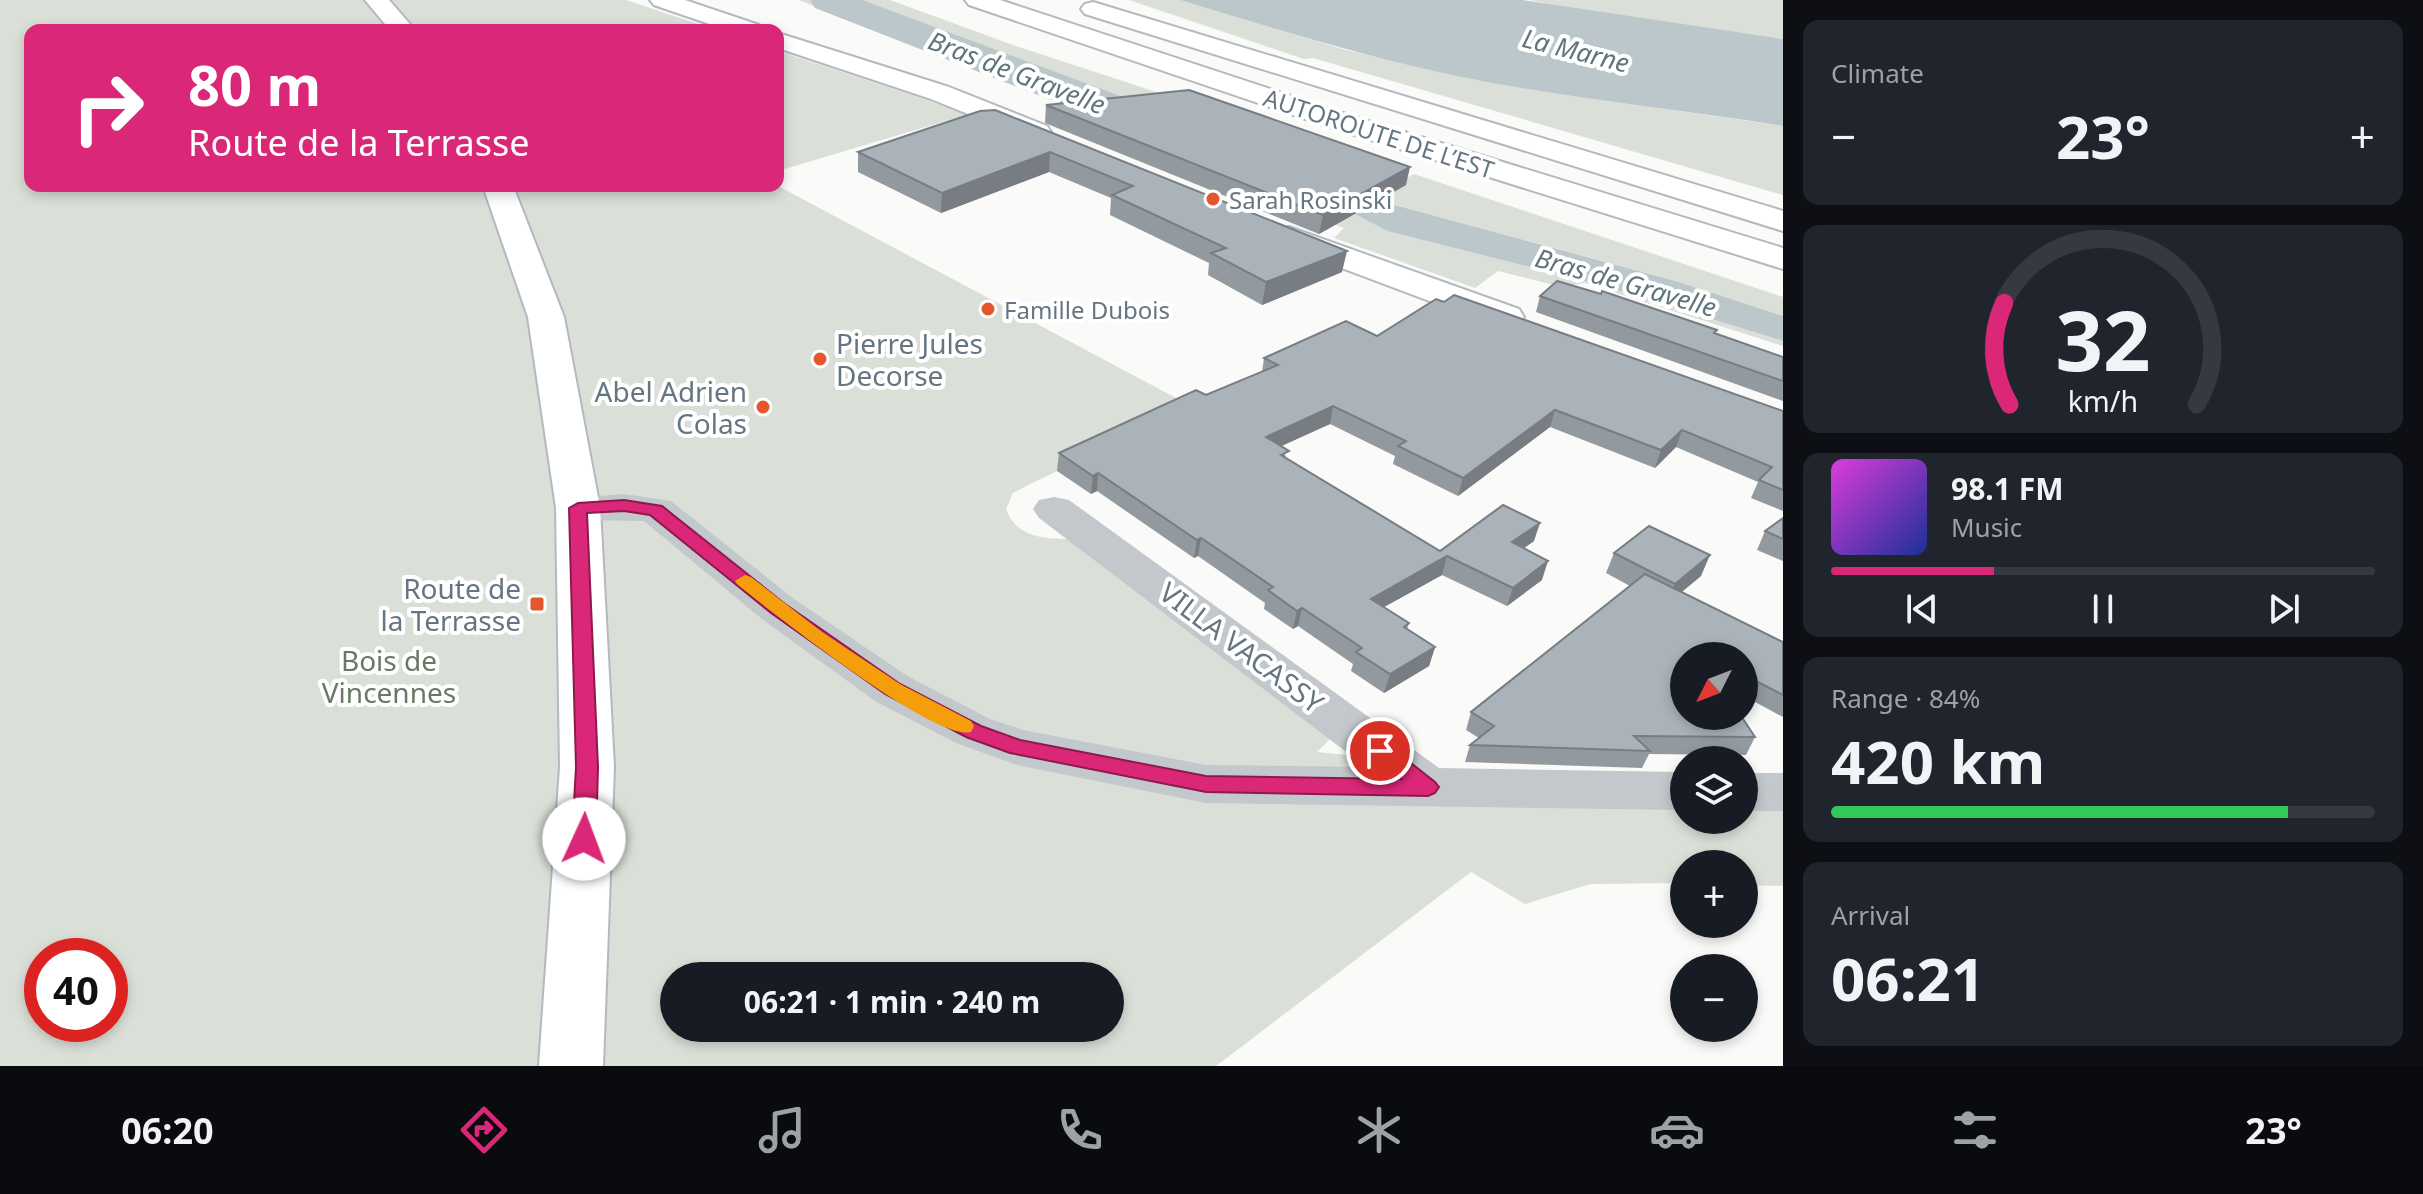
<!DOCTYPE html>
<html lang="en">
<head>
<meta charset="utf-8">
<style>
  :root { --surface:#171b24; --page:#20242c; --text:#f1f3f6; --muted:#9ea1a6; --line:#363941; --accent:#db2777 }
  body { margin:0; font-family:"Noto Sans",sans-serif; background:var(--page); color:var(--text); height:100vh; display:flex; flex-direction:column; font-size:30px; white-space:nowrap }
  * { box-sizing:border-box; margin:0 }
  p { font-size:26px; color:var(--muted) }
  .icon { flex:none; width:44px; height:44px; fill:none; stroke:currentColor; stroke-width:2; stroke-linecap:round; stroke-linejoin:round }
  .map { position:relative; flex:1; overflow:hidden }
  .sheet { display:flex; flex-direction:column; gap:20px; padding:20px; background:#0d0f14; width:640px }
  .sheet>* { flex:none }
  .top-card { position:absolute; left:24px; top:24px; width:760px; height:168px; border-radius:16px; box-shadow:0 4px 12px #0003; background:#db2777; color:#fff; overflow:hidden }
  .needle { width:52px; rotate:228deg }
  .fabs { position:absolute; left:1670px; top:642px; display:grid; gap:16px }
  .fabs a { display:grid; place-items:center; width:88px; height:88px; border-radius:50%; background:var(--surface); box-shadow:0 4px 12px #0003; font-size:40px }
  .speed { position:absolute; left:24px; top:938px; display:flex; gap:16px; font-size:40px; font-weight:700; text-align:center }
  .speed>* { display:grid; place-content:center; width:104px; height:104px; border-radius:50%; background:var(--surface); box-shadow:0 4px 12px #0003; line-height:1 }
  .speed .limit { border:12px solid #d22; background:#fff; color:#111 }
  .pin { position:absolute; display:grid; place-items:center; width:68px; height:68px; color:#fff; margin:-34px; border:4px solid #fff; border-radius:50%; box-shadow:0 2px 8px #0007 }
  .me { position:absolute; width:88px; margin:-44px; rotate:2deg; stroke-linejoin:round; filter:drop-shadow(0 0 6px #0008) }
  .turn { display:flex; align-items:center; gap:28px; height:168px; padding:0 32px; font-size:36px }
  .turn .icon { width:104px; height:104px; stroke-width:2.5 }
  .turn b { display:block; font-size:56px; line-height:68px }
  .big { font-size:60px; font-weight:700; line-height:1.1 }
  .sheet .card { flex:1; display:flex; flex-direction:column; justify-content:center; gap:12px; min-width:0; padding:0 28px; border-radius:16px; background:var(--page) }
  .sheet .dial { align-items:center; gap:0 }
  .dial svg { height:208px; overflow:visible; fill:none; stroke:var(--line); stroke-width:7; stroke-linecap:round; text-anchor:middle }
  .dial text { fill:var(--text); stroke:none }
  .song { display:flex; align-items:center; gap:24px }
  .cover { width:96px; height:96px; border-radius:12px; background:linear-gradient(135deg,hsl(300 70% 55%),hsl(230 70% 35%)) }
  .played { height:8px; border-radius:4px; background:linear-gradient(90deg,var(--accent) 30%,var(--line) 30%) }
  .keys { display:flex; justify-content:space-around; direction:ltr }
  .heat { display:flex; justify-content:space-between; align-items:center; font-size:44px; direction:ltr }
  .charge { height:12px; border-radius:6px; background:linear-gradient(90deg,#34c759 84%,var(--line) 0) }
  .trip { position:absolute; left:660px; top:962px; width:464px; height:80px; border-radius:40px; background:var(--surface); box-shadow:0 4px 12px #0003; font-weight:700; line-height:80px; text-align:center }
  .dock { display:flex; height:128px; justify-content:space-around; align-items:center; background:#090b0e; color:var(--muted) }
  .dock .icon { width:56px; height:56px }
  .dock .on { color:var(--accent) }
  .dock b { font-size:36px; color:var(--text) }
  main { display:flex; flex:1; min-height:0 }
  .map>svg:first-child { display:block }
  .green { fill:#dadfd7; fill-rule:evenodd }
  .water { fill:#bbc7cb }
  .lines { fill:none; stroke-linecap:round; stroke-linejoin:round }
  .river { fill:#bbc7cb; fill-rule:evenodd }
  .secondary-casing { stroke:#b3babf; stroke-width:4 }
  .highway-casing { stroke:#b4b9bd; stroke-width:4 }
  .street { fill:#c3c8cc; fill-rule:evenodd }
  .secondary { fill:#fff; fill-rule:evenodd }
  .highway { fill:#fff; fill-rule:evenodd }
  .wall { fill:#929a9f }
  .shaded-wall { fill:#777d82 }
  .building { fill:#aab3b9; stroke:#777d82; stroke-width:2 }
  .route { fill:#db2777; stroke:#8e194d; stroke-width:2 }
  .slow { fill:#f59e0b }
  .poi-dot { fill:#e4572e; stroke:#fff; stroke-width:3 }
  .labels { text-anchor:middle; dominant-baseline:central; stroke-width:8; stroke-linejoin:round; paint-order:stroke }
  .far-street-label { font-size:24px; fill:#657683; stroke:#fff }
  .far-poi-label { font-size:24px; fill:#657683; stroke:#fff; text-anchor:start }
  .far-water-label { font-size:26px; font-style:italic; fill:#60757c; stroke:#fff }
  .poi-label { font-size:28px; fill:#657683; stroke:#fff; text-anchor:end }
  .street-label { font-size:28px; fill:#657683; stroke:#fff }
  .park-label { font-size:28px; fill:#687a64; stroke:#fff }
</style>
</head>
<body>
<main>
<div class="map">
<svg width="1783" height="1066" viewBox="0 0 1783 1066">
  <rect width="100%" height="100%" fill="#fafaf8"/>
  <g class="green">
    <path d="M0,0H626L716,30H30V186H778L1193,407L1032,483L1013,493L1006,509C1016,537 1043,539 1069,539L1331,738L1317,752L1357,756L1399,788L1684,791V820H1744V792H1783V886L1744,885V864H1684V883L1590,884L1525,904L1471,872L1216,1066H0ZM42,956H110V1024H42ZM674,976H1110V1028H674Z"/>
    <polygon points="798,0 890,0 1013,45 1342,153 1106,114"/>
    <polygon points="1129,0 1180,0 1342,49 1458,76 1559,94 1783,126 1783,195 1313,58 1304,59"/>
    <polygon points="1529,0 1783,0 1783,39 1607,15"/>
    <polygon points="778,51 969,114 778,171"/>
    <polygon points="1414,174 1783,297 1783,316 1679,282 1381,201 1356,214 1387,231 1597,284 1783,341 1783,346 1585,283 1562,287 1498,271 1475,288 1334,238 1344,228 1325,221"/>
  </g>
  <g class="water">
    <path d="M1180,0H1523L1783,39V126C1674,109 1565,98 1457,76C1363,56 1272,28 1180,0Z"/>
    <polygon points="1380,201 1679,282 1783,316 1783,341 1597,284 1387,231 1355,214"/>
  </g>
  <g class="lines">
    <polygon class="river" points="810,0 862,0 1201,126 1208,136 1201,146 1185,150 1169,146 815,8"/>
    <g class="secondary-casing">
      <g id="secondary">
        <polygon points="365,0 389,0 415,30 390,30"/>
        <polygon points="650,0 685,0 759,25 762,30 727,30 654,5"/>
        <polygon points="778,33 949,87 1047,126 1051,132 1047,138 1037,140 1027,138 931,99 778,48"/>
        <polygon points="483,186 513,186 564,317 600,508 614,767 603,1066 539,1066 560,767 556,508 528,317"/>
        <polygon points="1289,227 1519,309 1524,317 1519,325 1506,328 1493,325 1278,244 1273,237 1278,230"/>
      </g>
    </g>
    <g class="highway-casing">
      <g id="highway">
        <polygon points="965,0 1000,0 1346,114 1783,248 1783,269 1326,126 969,5"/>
        <polygon points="1093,2 1783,211 1783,231 1085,14 1081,9 1085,4"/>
      </g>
    </g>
    <g class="street">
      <polygon points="624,494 671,501 794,599 909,677 990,719 1023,730 1206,765 1366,767 1039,518 1033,509 1039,500 1054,497 1069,500 1439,768 1684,772 1684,810 1206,803 1017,765 956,743 875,701 762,619 644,521 578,520 563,517 557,508 563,499"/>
      <rect x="1744" y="773" width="39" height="38"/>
    </g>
    <use href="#secondary" class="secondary"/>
    <use href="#highway" class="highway"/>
  </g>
  <g class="wall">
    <polygon points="1046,105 1406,185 1319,234 1045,123"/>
    <polygon points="980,111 1342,272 1262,305 1208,275 1209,263 1110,215 1111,198 1049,172 941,213 858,172 858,152"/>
    <polygon points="1540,296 1716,333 1783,357 1783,401 1536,312"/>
    <polygon points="1377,336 1783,411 1783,511 1751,498 1758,482 1676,447 1655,468 1550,427 1458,496 1393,464 1395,456 1330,424 1281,446 1287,459 1440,551 1534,541 1523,548 1542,580 1507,606 1442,575 1384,607 1409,623 1407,629 1435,647 1429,666 1384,693 1351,671 1353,664 1298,626 1293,629 1264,609 1265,603 1198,556 1194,558 1097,491 1091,494 1057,471 1059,453 1262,372 1264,358"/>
    <polygon points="1783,518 1783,561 1757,550 1765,531"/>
    <polygon points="1614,553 1701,576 1682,592 1783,642 1783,717 1744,696 1744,656 1684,656 1755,737 1746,755 1649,754 1642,768 1465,762 1470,745 1479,738 1466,730 1471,712 1630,586 1606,573"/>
  </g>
  <g class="shaded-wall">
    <polygon points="1050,152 1049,172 941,213 942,193"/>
    <polygon points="1410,167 1406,185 1319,234 1323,215"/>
    <polygon points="1347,251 1342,272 1262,305 1266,282"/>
    <polygon points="1333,406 1330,424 1262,455 1266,437"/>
    <polygon points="1555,410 1550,427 1458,496 1463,478"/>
    <polygon points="1682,430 1676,447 1655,468 1661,450"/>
    <polygon points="1098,473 1097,491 1091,494 1093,476"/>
    <polygon points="1540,523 1534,541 1506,561 1512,542"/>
    <polygon points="1201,538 1198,556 1194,558 1197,540"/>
    <polygon points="1710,555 1701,576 1666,604 1675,584"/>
    <polygon points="1447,556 1442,575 1366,617 1371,599"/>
    <polygon points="1548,561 1542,580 1507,606 1513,588"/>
    <polygon points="1302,608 1298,626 1293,629 1297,611"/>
    <polygon points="1435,647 1429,666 1384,693 1390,674"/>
  </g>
  <g class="building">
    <polygon points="1189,90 1410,167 1323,215 1046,105"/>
    <polygon points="995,110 1347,251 1266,282 1211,253 1226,248 1112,195 1133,186 1050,152 942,193 858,152 980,111"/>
    <polygon points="1557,281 1601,294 1602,291 1717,330 1714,333 1783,357 1783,381 1540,296"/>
    <polygon points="1454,295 1783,411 1783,490 1759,480 1772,467 1682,430 1661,450 1555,410 1463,478 1398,446 1406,441 1333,406 1266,437 1289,451 1281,455 1440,551 1503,505 1540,523 1512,542 1548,561 1513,588 1447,556 1371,599 1409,623 1404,627 1435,647 1390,674 1356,652 1362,648 1302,608 1297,611 1268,590 1273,587 1201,538 1197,540 1098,473 1093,476 1059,453 1196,390 1206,395 1278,365 1264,358 1346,321 1377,336 1436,299 1444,302"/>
    <polygon points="1783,518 1783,539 1765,531"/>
    <polygon points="1649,526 1710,555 1675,584 1614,553"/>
    <polygon points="1645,574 1783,642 1783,695 1744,675 1744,656 1709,656 1698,650 1701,656 1684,656 1684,716 1741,716 1755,737 1634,736 1650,751 1470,745 1494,726 1471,712"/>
  </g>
  <polygon class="route" points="624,500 662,506 785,604 900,684 981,726 1020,740 1206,776 1401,779 1369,751 1373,745 1388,745 1435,782 1439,787 1435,793 1428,796 1206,792 1010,753 966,737 885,694 771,613 650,515 624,511 587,513 598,767 596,839 592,846 584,848 576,846 572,839 576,767 569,508 578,503"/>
  <path class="slow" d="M745,575L751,577L822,632L900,684L971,721L974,726L971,732C935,742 772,612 738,585L735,581Z"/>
  <g class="poi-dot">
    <circle cx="1213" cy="199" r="8"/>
    <circle cx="988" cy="309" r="8"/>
    <circle cx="820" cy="359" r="8"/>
    <circle cx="763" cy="407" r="8"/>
    <rect x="529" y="596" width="16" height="16" rx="4"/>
  </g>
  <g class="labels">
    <g class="far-street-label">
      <text transform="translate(1379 133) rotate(18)">AUTOROUTE DE L’EST</text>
    </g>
    <g class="far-poi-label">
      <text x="1229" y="199">Sarah Rosinski</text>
      <text x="1004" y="309">Famille Dubois</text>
    </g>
    <g class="far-water-label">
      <text transform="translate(1576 50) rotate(14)">La Marne</text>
      <text transform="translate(1017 72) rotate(21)">Bras de Gravelle</text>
      <text transform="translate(1626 282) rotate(16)">Bras de Gravelle</text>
    </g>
    <g class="poi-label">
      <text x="836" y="343" text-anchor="start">Pierre Jules<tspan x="836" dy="32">Decorse</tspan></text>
      <text x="747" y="391">Abel Adrien<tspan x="747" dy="32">Colas</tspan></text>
      <text x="521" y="588">Route de<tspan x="521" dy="32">la Terrasse</tspan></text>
    </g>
    <g class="street-label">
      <text transform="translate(1242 647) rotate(37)">VILLA VACASSY</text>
    </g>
    <g class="park-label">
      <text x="389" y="660">Bois de<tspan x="389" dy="32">Vincennes</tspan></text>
    </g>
  </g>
</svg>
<div class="fabs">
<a><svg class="needle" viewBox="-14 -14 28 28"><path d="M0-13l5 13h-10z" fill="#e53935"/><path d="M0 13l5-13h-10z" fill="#9ea1a6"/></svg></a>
<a><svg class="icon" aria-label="layers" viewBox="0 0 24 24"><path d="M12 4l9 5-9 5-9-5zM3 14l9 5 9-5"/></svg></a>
<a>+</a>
<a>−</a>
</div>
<div class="speed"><div class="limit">40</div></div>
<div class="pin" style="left:1380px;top:751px;background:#d93025"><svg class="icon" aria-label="arrive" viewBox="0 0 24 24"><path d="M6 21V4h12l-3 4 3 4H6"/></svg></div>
<svg class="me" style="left:584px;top:839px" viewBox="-20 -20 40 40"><circle r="19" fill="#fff"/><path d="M0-13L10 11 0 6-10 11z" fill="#db2777"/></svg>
<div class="trip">06:21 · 1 min · 240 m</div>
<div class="top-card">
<div class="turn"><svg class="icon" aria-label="right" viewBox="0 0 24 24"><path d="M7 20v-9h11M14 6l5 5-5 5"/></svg><div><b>80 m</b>Route de la Terrasse</div></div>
</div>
</div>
<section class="sheet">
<div class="card"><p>Climate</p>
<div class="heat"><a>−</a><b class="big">23°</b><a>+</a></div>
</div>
<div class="card dial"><svg viewBox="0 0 100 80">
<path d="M14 69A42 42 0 1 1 86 69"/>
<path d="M14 69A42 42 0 0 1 12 30" stroke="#db2777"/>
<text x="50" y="56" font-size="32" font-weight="700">32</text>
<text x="50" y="72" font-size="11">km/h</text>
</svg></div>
<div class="card">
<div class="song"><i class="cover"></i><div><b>98.1 FM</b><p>Music</p></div></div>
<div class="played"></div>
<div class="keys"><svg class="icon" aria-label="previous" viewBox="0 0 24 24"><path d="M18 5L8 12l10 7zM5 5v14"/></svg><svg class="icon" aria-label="pause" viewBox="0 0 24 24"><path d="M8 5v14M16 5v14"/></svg><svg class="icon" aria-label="next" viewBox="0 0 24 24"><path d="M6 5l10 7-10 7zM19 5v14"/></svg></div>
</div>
<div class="card"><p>Range · 84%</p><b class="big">420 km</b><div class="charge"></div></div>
<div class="card"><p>Arrival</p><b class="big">06:21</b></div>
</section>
</main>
<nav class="dock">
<b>06:20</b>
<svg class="icon on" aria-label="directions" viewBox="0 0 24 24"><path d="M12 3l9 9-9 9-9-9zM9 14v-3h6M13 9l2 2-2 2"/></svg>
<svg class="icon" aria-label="music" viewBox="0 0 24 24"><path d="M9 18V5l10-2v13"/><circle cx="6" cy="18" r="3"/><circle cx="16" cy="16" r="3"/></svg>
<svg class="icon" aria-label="phone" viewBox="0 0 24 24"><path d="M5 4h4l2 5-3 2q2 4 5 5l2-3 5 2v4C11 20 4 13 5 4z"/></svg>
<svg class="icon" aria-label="climate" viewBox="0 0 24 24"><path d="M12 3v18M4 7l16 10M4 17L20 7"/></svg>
<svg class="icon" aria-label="car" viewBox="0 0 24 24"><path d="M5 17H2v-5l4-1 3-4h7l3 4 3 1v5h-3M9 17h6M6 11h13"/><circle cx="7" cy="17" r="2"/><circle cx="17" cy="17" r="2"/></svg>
<svg class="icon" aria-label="filters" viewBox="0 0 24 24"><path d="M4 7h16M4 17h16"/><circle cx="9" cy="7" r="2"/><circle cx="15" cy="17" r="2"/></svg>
<b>23°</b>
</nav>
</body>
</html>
